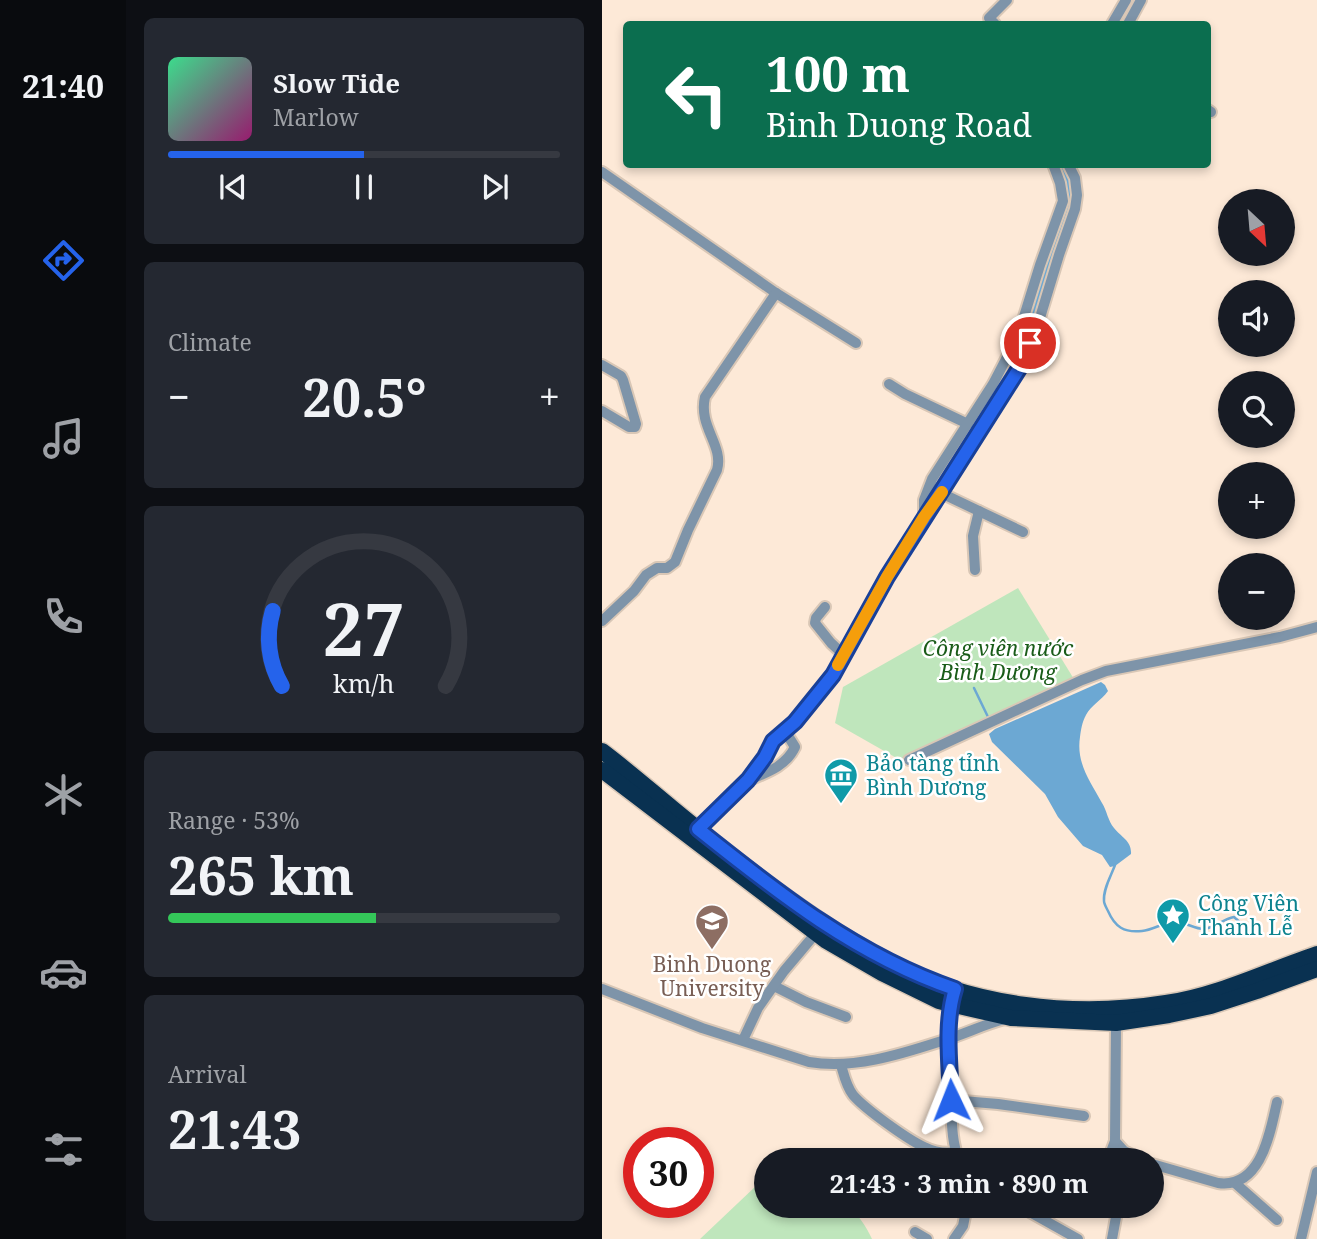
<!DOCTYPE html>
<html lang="en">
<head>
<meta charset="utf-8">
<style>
  :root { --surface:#171b24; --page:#242831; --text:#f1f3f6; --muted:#9ea1a6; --line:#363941; --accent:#2563eb }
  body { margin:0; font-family:"Noto Serif",serif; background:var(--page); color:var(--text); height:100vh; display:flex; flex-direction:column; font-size:26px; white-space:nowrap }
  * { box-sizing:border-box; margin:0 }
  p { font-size:23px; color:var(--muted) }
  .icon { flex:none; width:38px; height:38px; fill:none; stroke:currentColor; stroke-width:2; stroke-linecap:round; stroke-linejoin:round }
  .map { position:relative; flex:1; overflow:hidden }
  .details { display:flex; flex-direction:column; gap:18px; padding:18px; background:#0d0f14; width:476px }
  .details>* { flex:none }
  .hud { position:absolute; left:21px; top:21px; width:588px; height:147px; border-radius:7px; box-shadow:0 4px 10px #0003; background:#0b6e4f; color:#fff; overflow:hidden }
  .needle { width:46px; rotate:154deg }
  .fabs { position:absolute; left:616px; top:189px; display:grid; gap:14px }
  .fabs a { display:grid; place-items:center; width:77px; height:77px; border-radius:50%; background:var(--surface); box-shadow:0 4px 10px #0003; font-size:35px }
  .speed { position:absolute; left:21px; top:1127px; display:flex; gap:14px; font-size:35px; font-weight:700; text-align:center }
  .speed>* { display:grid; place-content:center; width:91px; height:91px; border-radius:50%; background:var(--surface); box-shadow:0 4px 10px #0003; line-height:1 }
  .speed .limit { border:10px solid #d22; background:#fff; color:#111 }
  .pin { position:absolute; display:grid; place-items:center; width:60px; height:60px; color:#fff; margin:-30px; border:4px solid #fff; border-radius:50%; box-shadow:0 2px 7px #0007 }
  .me { position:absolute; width:77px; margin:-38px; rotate:358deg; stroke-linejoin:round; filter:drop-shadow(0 0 5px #0008) }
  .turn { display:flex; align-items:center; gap:24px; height:147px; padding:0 28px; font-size:32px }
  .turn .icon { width:91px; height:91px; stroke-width:2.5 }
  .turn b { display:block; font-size:49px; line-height:60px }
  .big { font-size:52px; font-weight:700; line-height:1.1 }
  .details .tile { flex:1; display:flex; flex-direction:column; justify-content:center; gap:10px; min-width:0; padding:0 24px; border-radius:10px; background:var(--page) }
  .details .dial { align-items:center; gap:0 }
  .dial svg { height:182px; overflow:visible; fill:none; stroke:var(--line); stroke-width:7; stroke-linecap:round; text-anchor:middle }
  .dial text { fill:var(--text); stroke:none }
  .song { display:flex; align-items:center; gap:21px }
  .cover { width:84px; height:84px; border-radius:10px; background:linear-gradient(135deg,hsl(150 70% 55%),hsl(320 70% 35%)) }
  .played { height:7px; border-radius:4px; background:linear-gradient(90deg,var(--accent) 50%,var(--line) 50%) }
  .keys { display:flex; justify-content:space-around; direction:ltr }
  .heat { display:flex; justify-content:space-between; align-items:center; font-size:38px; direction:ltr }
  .charge { height:10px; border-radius:5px; background:linear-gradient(90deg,#34c759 53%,var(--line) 0) }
  .trip { position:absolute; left:152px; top:1148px; width:410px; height:70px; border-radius:35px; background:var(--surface); box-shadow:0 4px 10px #0003; font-weight:700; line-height:70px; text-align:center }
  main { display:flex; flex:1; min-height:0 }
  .dock { display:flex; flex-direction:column; width:126px; justify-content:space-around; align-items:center; background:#090b0e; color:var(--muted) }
  .dock .icon { width:49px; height:49px }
  .dock .active { color:var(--accent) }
  .dock b { font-size:32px; color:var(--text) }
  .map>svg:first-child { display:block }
  .green { fill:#bfe6bc }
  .water { fill:#6ca8d3 }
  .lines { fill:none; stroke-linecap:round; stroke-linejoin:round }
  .stream { stroke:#6ca8d3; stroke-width:2.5 }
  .minor-casing { stroke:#d9c7b6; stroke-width:14 }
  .highway-casing { stroke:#d9c7b6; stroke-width:19 }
  .minor { stroke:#7e94a9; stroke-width:10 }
  .highway { stroke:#093151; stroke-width:16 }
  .route-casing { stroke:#184099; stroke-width:18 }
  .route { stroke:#2563eb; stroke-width:12 }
  .slow { stroke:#f59e0b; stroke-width:12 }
  .labels { text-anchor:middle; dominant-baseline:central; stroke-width:5; stroke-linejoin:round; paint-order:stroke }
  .park-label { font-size:21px; font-style:italic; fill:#1a5c19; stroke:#fff }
  .culture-label { font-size:21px; fill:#0d838f; stroke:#fff; text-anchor:start }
  .education-label { font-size:21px; fill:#785e54; stroke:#fff }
</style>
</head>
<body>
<main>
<nav class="dock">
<b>21:40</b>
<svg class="icon active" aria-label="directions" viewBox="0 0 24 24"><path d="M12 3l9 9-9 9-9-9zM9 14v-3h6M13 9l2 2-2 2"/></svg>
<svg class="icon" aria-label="music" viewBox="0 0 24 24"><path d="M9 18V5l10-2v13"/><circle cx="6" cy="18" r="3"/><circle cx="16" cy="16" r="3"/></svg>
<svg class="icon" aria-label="phone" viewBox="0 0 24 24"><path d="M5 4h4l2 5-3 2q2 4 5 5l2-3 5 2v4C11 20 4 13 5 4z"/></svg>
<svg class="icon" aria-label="climate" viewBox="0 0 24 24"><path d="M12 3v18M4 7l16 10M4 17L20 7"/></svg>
<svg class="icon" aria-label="car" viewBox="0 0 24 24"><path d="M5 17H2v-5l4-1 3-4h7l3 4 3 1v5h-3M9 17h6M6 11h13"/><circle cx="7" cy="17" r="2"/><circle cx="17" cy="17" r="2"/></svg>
<svg class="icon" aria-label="filters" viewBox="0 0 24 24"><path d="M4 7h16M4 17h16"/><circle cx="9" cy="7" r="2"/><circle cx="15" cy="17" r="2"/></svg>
</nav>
<section class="details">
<div class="tile">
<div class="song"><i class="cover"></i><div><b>Slow Tide</b><p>Marlow</p></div></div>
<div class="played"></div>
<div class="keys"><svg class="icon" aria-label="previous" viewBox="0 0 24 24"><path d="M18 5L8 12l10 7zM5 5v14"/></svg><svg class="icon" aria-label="pause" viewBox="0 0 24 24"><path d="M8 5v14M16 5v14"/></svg><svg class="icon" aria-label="next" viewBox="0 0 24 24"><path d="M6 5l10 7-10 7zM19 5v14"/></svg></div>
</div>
<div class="tile"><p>Climate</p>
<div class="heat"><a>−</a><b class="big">20.5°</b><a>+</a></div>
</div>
<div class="tile dial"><svg viewBox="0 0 100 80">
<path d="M14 69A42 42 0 1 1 86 69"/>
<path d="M14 69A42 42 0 0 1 10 36" stroke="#2563eb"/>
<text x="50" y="56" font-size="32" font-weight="700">27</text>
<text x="50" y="72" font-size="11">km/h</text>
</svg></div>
<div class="tile"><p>Range · 53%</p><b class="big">265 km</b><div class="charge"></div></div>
<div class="tile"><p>Arrival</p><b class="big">21:43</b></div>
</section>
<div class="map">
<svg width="715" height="1239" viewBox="0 0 715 1239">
  <rect width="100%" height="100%" fill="#fde9d7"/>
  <g class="green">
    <polygon points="416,588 475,684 298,760 233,723 241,687"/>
    <path d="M155,1185L164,1194V1206H176L180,1209L185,1206H247C257,1216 264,1226 270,1239H98Z"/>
  </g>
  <g class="water">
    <polygon points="456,165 462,165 469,178 471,202 429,328 410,372 336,491 331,489 367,431 386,397 464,201"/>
    <path d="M499,682L503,685L506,691C499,701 489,705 484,715C480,722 479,730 478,737C474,763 488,781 500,803C505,811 506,821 512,828C519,837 530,841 529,854L513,866L508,867L500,855L481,846L456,817L443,794L390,742L387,734L393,729Z"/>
  </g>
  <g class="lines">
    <g class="stream">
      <polyline points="372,688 387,719"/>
      <path d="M513,865C509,876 501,889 502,901C502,904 505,909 506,911C513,927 522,933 540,931C551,930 560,923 571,922C583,921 591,929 602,929C612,928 621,919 632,917L649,932"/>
    </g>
    <g class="minor-casing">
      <g id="minor">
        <polyline points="393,24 387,18 405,0"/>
        <polyline points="510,24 524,0"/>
        <polyline points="526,24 539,0"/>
        <polyline points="606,110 609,112"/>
        <polyline points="0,172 174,293 254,343"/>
        <polyline points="0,365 19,376 21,380 34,424 33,427 27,427 0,411"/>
        <polyline points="287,384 303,394 366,424"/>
        <polyline points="339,493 421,532"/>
        <polyline points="322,517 339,493 420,364 437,321 457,255 473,209 475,195 473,178 466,164"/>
        <polyline points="373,570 371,536 377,511"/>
        <polyline points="223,607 214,618 213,623 229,643 242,655"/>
        <path d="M0,621L32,591L44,575L55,568H65L73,562L86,530L115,470C122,445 96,427 103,397L174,293"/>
        <polyline points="307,760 480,680 504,671 678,637 715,627"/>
        <path d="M147,780C166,772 184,766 193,747L183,731"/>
        <polyline points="96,829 146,780 163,757 171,741 193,722 231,675 285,577 322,517 322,500 330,479 391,384 416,336 438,265 461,201 458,183 451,164"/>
        <polyline points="172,986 204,1002 244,1017"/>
        <path d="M0,989L100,1028L207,1062C254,1070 302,1053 346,1039C365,1033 383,1024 403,1019"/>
        <path d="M348,1004C347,1036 348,1067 349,1099C350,1119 349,1141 357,1160"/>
        <polyline points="141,1040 156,1008 182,971 214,933"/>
        <path d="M239,1065C242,1075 244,1086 251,1095C263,1109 305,1139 322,1147C332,1152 343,1154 354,1152"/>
        <polyline points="349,1100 396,1104 482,1116"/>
        <polyline points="513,1141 522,1151 541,1160"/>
        <polyline points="506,1160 513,1141 514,1023"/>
        <path d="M550,1164L616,1183C659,1189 668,1133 675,1102"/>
        <polyline points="633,1183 675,1220"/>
        <polyline points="417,1206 476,1239"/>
        <polyline points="313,1232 325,1239"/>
        <polyline points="352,1239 361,1226 365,1206"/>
        <polyline points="510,1239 514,1217 510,1206"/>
        <polyline points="699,1239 715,1172"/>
      </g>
    </g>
    <g class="highway-casing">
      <g id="highway">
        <path d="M0,751C24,769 47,789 70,808C138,864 208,920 286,962C369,1006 471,1018 564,1003C617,995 665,971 715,954"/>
        <polyline points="0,770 223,940 280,973 337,1001 348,1004 409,1018 514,1023 567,1015 609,1006 655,991 715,969"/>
      </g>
    </g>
    <use href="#minor" class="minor"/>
    <use href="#highway" class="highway"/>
  </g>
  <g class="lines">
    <g class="route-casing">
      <path id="route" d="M349,1100C348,1064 342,1024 353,989C256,956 176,893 96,829L146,780L163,757L171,741L193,722L231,675L285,577L420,364L428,343"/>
    </g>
    <use href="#route" class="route"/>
    <polyline class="slow" points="236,665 285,577 322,517 340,492"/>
  </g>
  <defs>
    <g id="museum-pin" transform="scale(1.75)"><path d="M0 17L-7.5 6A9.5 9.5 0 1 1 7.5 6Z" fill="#0f9aa8" stroke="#fff"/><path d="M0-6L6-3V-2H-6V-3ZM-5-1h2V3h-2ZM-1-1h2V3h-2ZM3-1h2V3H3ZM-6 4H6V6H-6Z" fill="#fff"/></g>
    <g id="sight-pin" transform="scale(1.75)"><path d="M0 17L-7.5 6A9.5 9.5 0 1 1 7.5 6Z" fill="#0f9aa8" stroke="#fff"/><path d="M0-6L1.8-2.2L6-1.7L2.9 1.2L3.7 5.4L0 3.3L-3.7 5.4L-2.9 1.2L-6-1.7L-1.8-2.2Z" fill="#fff"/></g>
    <g id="university-pin" transform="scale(1.75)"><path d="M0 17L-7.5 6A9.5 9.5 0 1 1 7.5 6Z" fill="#8d6e63" stroke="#fff"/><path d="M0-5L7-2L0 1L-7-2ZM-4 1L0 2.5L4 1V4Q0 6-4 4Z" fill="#fff"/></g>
  </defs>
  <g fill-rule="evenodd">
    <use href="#museum-pin" x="239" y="775"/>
    <use href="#sight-pin" x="571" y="915"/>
    <use href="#university-pin" x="110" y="921"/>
  </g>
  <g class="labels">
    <g class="park-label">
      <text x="396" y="648">Công viên nước<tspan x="396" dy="24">Bình Dương</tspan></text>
    </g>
    <g class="culture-label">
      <text x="264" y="763">Bảo tàng tỉnh<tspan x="264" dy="24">Bình Dương</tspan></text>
      <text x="596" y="903">Công Viên<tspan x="596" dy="24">Thanh Lễ</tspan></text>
    </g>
    <g class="education-label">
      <text x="110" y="964">Binh Duong<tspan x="110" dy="24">University</tspan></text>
    </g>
  </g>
</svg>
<div class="fabs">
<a><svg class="needle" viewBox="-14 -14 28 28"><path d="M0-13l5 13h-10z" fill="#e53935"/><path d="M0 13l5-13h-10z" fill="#9ea1a6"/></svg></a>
<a><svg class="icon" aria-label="sound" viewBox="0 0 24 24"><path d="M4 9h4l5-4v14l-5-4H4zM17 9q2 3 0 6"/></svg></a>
<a><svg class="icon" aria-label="search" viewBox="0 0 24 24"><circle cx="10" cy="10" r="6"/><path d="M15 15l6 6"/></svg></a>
<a>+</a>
<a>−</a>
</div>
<div class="speed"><div class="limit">30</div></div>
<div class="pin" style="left:428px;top:343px;background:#d93025"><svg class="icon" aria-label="arrive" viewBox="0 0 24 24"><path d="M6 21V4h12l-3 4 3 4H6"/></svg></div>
<svg class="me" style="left:349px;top:1100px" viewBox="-20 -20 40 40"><path d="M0-17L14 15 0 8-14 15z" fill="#2563eb" stroke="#fff" stroke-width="4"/></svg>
<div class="trip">21:43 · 3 min · 890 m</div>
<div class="hud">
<div class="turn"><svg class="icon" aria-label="left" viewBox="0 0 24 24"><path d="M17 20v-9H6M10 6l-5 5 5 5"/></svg><div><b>100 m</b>Binh Duong Road</div></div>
</div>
</div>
</main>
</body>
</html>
